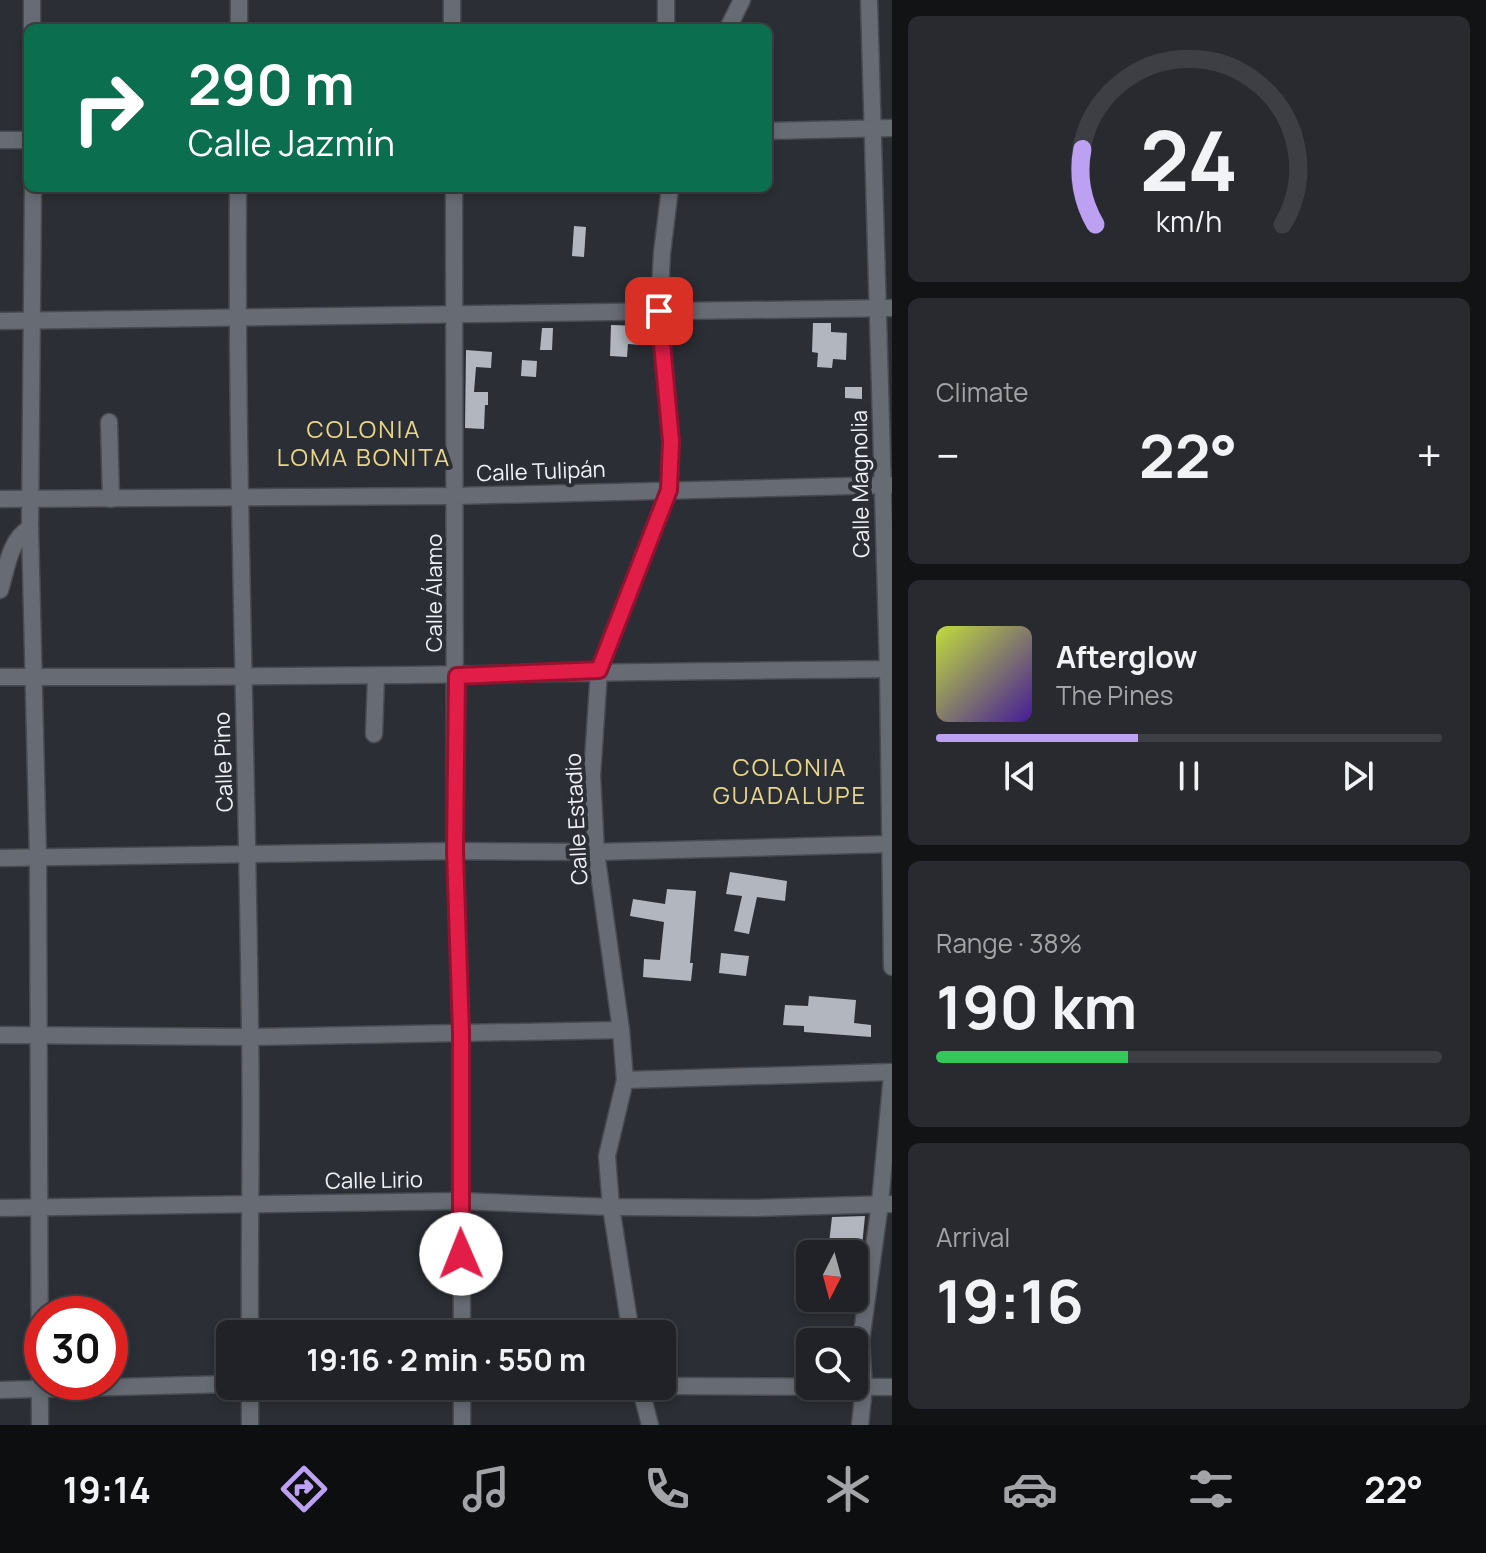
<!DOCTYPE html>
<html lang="en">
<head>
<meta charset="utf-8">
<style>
  :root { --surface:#202227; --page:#282a2f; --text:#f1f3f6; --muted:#a2a4a7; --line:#3d3f44; --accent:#bca0f2 }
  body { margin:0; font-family:Manrope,sans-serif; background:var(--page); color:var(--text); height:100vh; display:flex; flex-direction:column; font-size:30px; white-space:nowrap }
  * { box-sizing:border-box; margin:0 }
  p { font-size:26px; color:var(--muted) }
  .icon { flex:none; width:44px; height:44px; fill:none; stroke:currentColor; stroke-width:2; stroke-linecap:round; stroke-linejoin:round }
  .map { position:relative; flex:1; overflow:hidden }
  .panel { display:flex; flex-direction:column; gap:16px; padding:16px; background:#121315; width:594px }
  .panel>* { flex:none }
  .guide { position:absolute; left:24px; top:24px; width:748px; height:168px; border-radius:12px; box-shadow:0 4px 12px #0003,0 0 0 2px var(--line); background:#0b6e4f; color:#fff; overflow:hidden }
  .needle { width:52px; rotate:186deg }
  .buttons { position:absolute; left:796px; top:1240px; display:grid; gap:16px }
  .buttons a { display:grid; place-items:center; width:72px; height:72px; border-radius:12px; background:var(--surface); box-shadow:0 4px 12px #0003,0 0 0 2px var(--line); font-size:40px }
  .speed { position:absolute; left:24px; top:1296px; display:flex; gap:16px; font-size:40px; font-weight:700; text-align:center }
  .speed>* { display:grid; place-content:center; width:104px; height:104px; border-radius:50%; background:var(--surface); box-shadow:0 4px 12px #0003,0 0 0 2px var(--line); line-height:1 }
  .speed .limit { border:12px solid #d22; background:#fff; color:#111 }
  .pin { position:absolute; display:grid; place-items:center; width:68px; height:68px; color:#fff; margin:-34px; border-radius:16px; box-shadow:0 4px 12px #0006 }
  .me { position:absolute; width:88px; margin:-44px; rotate:359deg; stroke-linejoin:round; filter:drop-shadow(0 0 6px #0008) }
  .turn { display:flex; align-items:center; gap:28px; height:168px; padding:0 32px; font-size:36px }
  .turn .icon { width:104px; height:104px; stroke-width:2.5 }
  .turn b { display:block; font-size:56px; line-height:68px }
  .big { font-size:60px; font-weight:700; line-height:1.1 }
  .panel .widget { flex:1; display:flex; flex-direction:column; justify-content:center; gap:12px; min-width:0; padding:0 28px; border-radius:12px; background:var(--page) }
  .panel .dial { align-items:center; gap:0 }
  .dial svg { height:208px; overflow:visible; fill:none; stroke:var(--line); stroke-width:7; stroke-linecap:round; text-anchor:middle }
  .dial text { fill:var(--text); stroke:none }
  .song { display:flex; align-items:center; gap:24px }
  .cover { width:96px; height:96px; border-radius:12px; background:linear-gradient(135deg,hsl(70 70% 55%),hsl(260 70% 35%)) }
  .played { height:8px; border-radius:4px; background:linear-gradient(90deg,var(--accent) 40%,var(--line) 40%) }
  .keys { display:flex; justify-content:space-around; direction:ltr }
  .heat { display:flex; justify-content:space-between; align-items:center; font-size:44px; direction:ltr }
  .charge { height:12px; border-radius:6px; background:linear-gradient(90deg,#34c759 38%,var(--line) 0) }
  .trip { position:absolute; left:216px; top:1320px; width:460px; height:80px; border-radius:12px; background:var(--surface); box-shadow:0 4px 12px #0003,0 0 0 2px var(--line); font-weight:700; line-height:80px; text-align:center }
  .tab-bar { display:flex; height:128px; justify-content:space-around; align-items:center; background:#0d0e10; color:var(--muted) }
  .tab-bar .icon { width:56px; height:56px }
  .tab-bar .current { color:var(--accent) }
  .tab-bar b { font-size:36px; color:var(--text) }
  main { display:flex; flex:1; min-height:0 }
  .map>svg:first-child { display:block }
  .building { fill:#b2b6be }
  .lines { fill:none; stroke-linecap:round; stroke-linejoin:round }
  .minor-casing { stroke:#484b51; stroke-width:19 }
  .minor { stroke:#676b73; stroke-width:16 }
  .route-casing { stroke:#92132f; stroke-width:20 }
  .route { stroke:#e11d48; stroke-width:14 }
  .labels { text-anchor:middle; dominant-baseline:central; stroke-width:8; stroke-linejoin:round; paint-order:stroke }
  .street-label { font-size:22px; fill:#f0f2f7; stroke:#2b2e34 }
  .neighbourhood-label { font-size:24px; letter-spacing:2px; fill:#e8d789; stroke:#2b2e34 }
</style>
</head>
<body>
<main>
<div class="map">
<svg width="892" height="1425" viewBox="0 0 892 1425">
  <rect width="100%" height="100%" fill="#2b2e34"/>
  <g class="building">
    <polygon points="574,226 586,227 584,257 572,256"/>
    <polygon points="813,323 831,323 831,332 847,333 846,360 833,359 832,368 817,367 818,353 812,352"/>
    <polygon points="611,325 642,326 641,345 628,344 627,357 610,356"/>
    <polygon points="542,328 553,328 552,350 540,350"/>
    <polygon points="466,350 492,352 491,368 476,367 474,392 488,392 488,405 485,405 484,429 465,428"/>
    <polygon points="522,360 537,361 536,377 521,376"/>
    <polygon points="845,387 862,387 862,399 845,398"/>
    <polygon points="730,872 787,881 785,901 757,897 749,934 734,931 742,896 726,894"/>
    <polygon points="667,889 696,891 690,963 693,963 691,981 643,977 644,959 660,960 664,922 630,916 633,899 665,904"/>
    <polygon points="721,953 749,956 746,976 719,973"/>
    <polygon points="809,996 856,1000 854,1023 871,1025 871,1037 804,1032 804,1026 783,1025 785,1005 808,1006"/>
    <polygon points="865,1216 862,1246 829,1243 832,1217"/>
  </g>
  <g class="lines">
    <g class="minor-casing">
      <g id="minor">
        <polyline points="32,0 32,28"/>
        <polyline points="452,0 452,28"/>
        <polyline points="869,0 888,669 892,967"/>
        <polyline points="239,28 239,0"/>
        <polyline points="666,28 666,0"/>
        <polyline points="728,28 742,0"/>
        <polyline points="768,131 892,128"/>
        <polyline points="0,140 28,140"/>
        <polyline points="33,188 30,528 38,858 40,1425"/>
        <path d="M238,188C236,469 247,751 250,1032C252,1133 249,1233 250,1334"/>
        <polyline points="454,188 455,851 461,1033 462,1334"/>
        <polyline points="0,321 892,308"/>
        <polyline points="109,422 111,499"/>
        <polyline points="0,499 455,496 890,485"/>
        <path d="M0,590C7,568 9,540 30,528"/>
        <path d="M0,677C297,678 595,672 892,669"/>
        <polyline points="374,734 376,677"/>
        <polyline points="0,858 455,851 596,852 892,844"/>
        <polyline points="0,1035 251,1037 621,1030"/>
        <polyline points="625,1080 892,1072"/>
        <polyline points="0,1208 460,1201 611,1207 755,1208 892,1204"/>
        <polyline points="631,1334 611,1207 607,1156 625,1080 621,1030 596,852 592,776 599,670 669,490 671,441 659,311 662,253 670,188"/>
        <polyline points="640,1386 650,1425"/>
        <polyline points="662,1386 892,1387"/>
        <polyline points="0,1390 230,1384"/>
        <polyline points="250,1425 250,1386"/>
        <polyline points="462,1425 462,1386"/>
        <polyline points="860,1425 864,1388 861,1341 880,1203 892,1075"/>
      </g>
    </g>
    <use href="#minor" class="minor"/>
  </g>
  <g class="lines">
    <g class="route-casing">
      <polyline id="route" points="461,1254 461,1033 455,851 457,676 599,670 669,490 671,441 659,311"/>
    </g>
    <use href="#route" class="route"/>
  </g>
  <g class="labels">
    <g class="street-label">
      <text transform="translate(541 471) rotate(-2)">Calle Tulipán</text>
      <text transform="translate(860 484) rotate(-91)">Calle Magnolia</text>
      <text transform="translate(434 593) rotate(-90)">Calle Álamo</text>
      <text transform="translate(223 762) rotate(-92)">Calle Pino</text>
      <text transform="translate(576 819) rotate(-93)">Calle Estadio</text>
      <text transform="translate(374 1180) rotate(-1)">Calle Lirio</text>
    </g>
    <g class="neighbourhood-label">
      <text x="364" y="428">COLONIA<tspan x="364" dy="28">LOMA BONITA</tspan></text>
      <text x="790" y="766">COLONIA<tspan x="790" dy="28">GUADALUPE</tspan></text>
    </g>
  </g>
</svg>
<div class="buttons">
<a><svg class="needle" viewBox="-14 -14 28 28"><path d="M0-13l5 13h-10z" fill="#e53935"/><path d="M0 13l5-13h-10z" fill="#a2a4a7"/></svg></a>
<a><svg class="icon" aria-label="search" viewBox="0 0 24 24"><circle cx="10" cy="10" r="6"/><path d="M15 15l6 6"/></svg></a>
</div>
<div class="speed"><div class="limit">30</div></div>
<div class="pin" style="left:659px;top:311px;background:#d93025"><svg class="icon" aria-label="arrive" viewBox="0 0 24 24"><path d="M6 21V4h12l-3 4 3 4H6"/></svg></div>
<svg class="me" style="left:461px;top:1254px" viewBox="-20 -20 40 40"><circle r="19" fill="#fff"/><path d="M0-13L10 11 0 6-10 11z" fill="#e11d48"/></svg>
<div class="trip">19:16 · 2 min · 550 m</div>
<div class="guide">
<div class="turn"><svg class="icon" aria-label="right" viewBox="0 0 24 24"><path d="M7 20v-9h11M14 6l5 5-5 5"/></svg><div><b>290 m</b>Calle Jazmín</div></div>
</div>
</div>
<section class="panel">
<div class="widget dial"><svg viewBox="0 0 100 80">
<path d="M14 69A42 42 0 1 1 86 69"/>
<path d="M14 69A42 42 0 0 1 9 40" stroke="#bca0f2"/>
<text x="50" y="56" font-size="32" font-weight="700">24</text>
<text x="50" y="72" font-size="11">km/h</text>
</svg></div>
<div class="widget"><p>Climate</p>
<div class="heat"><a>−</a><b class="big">22°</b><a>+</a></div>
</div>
<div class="widget">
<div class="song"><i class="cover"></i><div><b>Afterglow</b><p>The Pines</p></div></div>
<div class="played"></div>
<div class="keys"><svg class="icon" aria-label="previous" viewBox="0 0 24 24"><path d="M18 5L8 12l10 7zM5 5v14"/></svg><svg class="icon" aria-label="pause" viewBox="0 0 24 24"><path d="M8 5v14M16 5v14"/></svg><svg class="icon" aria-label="next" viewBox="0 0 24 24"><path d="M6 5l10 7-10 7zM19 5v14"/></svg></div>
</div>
<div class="widget"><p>Range · 38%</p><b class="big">190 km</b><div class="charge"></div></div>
<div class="widget"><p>Arrival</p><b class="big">19:16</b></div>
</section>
</main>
<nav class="tab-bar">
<b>19:14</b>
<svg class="icon current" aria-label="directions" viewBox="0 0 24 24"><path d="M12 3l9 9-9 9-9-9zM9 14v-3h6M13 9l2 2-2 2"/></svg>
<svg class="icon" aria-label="music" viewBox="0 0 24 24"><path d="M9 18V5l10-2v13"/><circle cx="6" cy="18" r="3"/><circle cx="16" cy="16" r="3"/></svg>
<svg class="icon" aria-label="phone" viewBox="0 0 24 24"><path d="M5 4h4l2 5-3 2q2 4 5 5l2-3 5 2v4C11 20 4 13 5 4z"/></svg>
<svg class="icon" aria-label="climate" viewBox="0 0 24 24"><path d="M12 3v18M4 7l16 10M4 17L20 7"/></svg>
<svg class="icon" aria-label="car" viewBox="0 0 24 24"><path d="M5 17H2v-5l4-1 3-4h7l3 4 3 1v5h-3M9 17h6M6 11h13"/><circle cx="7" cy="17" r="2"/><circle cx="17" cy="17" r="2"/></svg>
<svg class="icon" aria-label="filters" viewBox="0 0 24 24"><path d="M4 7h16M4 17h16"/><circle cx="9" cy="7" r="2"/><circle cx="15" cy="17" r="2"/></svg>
<b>22°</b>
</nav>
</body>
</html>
